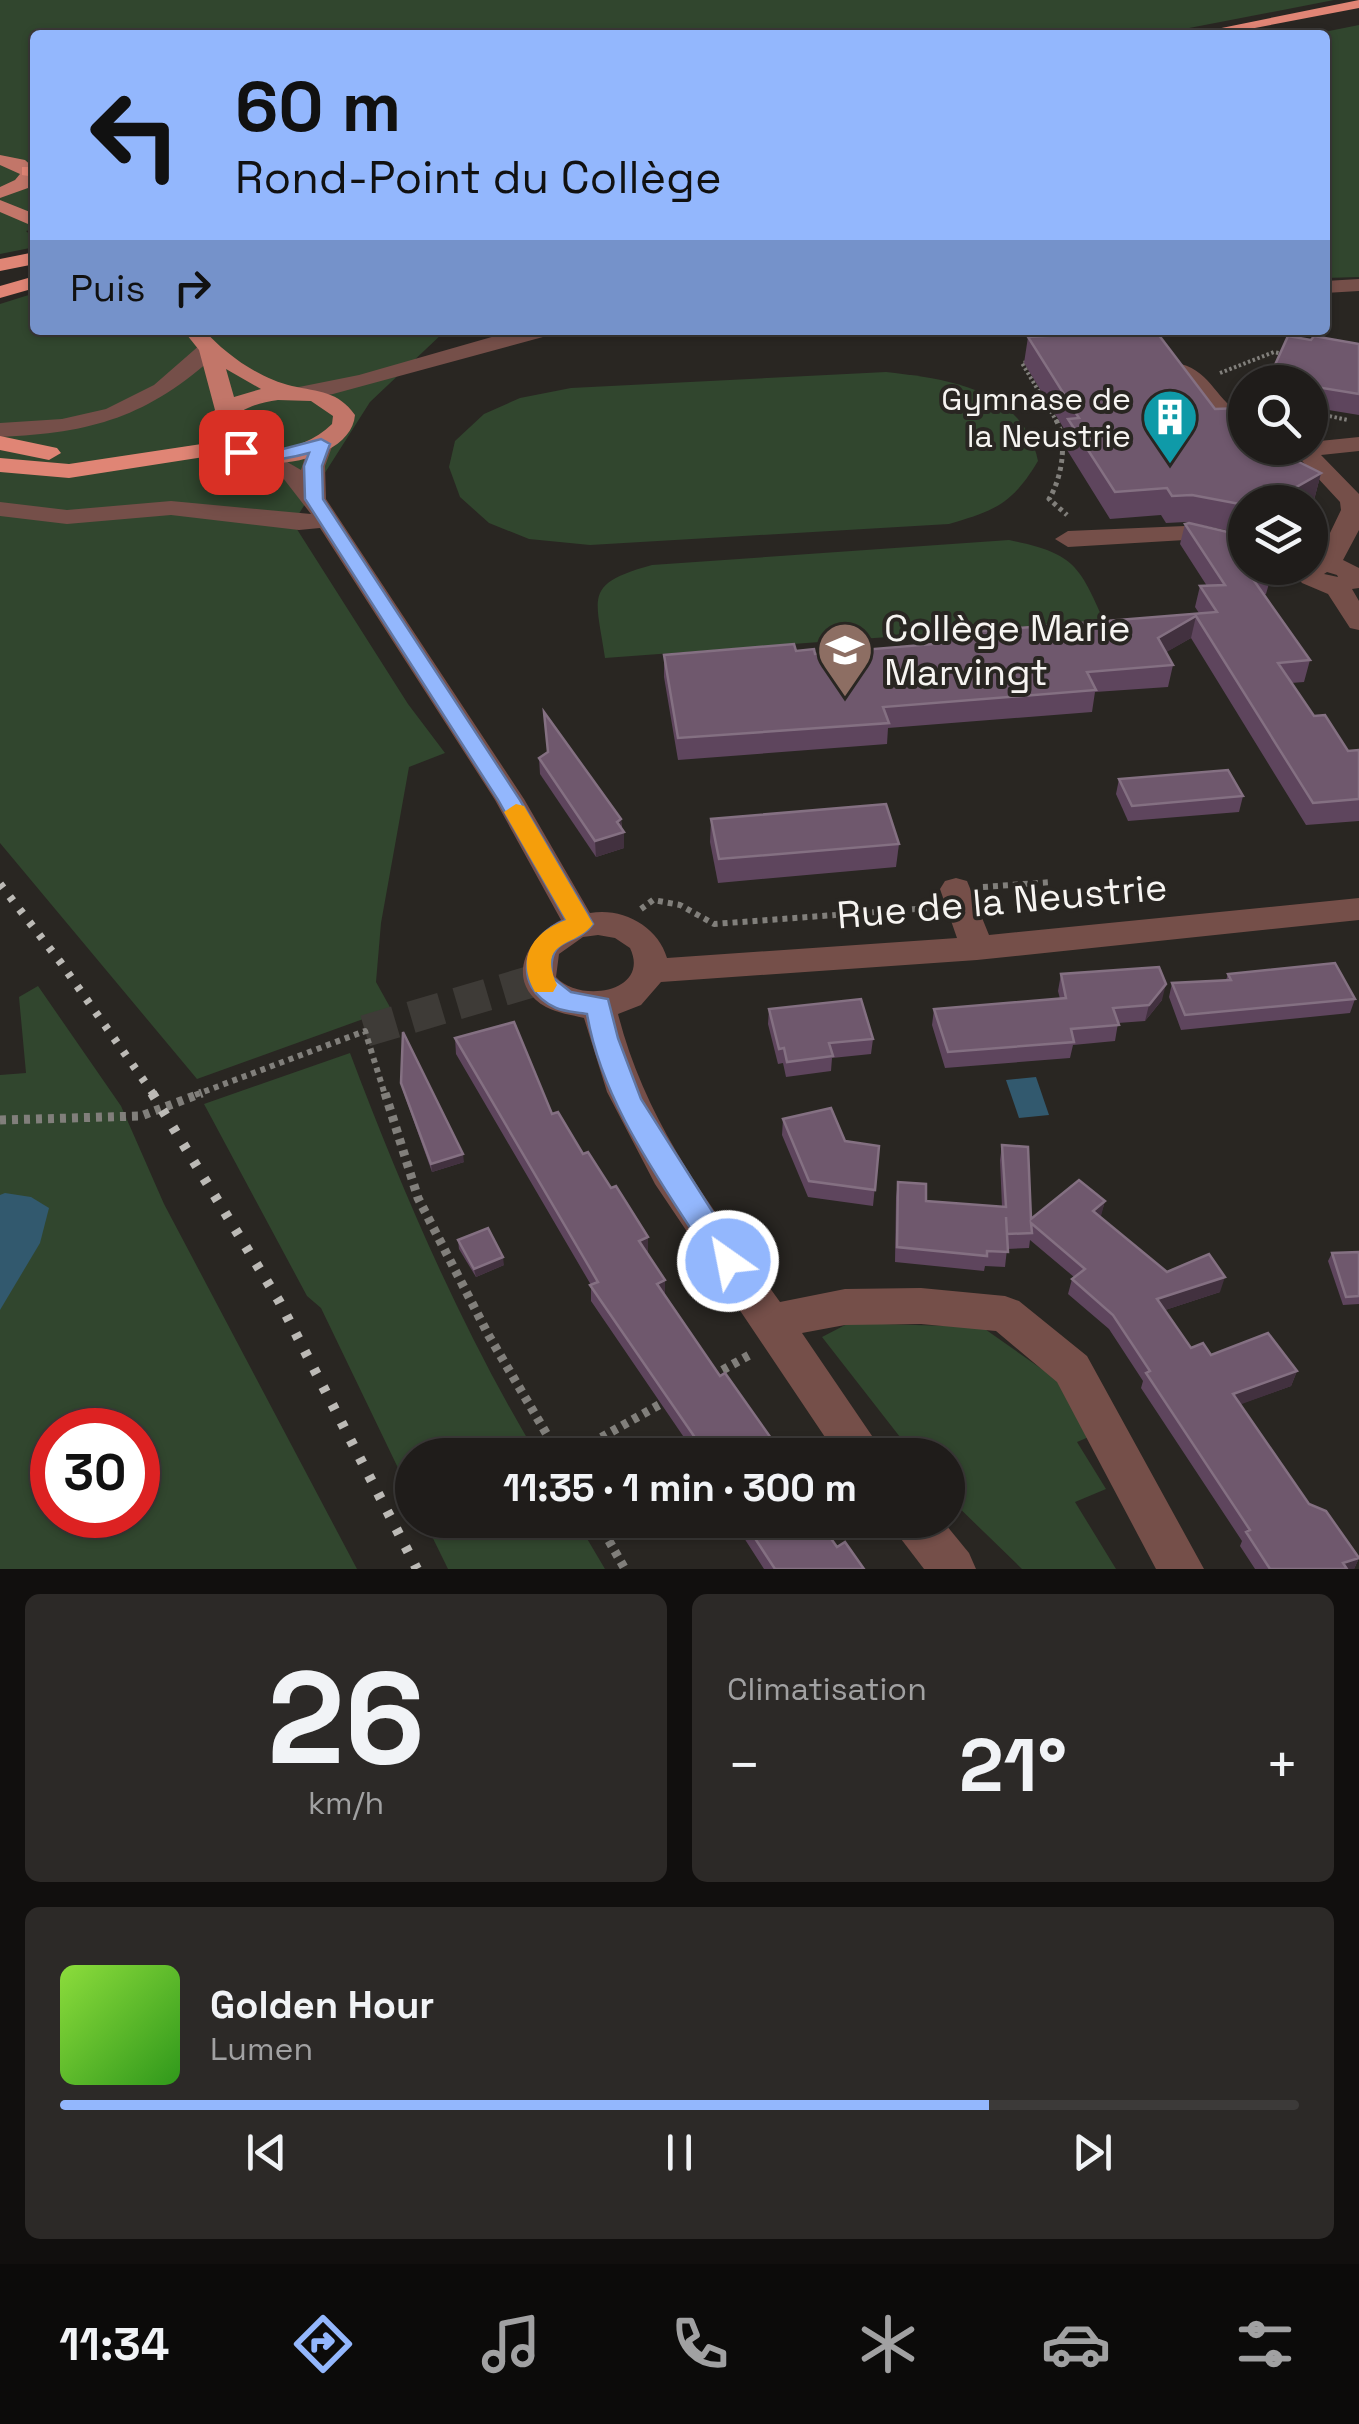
<!DOCTYPE html>
<html lang="fr">
<head>
<meta charset="utf-8">
<style>
  :root { --surface:#1f1c1a; --page:#2c2927; --text:#f1f3f6; --muted:#a1a1a2; --line:#3c3a39; --accent:#93b7fd }
  body { margin:0; font-family:"Space Grotesk",sans-serif; background:var(--page); color:var(--text); height:100vh; display:flex; flex-direction:column; font-size:38px; white-space:nowrap }
  * { box-sizing:border-box; margin:0 }
  p { font-size:32px; color:var(--muted) }
  .icon { flex:none; width:55px; height:55px; fill:none; stroke:currentColor; stroke-width:2; stroke-linecap:round; stroke-linejoin:round }
  .map { position:relative; height:1569px; overflow:hidden }
  .drawer { display:flex; flex-direction:column; gap:25px; padding:25px; background:#110f0e; flex:1 }
  .drawer>* { flex:none }
  .banner { position:absolute; left:30px; top:30px; width:1300px; height:305px; border-radius:10px; box-shadow:0 2px 8px #0004,0 0 0 2px var(--line); background:#93b7fd; color:#111; overflow:hidden }
  .fabs { position:absolute; left:1228px; top:365px; display:grid; gap:20px }
  .fabs a { display:grid; place-items:center; width:100px; height:100px; border-radius:50%; background:var(--surface); box-shadow:0 2px 8px #0004,0 0 0 2px var(--line); font-size:50px }
  .speed { position:absolute; left:30px; top:1408px; display:flex; gap:20px; font-size:50px; font-weight:700; text-align:center }
  .speed>* { display:grid; place-content:center; width:130px; height:130px; border-radius:50%; background:var(--surface); box-shadow:0 2px 8px #0004,0 0 0 2px var(--line); line-height:1 }
  .speed .limit { border:15px solid #d22; background:#fff; color:#111 }
  .pin { position:absolute; display:grid; place-items:center; width:85px; height:85px; color:#fff; margin:-42px; border-radius:20px; box-shadow:0 5px 15px #0006 }
  .me { position:absolute; width:110px; margin:-55px; rotate:327deg; stroke-linejoin:round; filter:drop-shadow(0 0 8px #0008) }
  .turn { display:flex; align-items:center; gap:35px; height:210px; padding:0 40px; font-size:45px }
  .turn .icon { width:130px; height:130px; stroke-width:2.5 }
  .turn b { display:block; font-size:70px; line-height:85px }
  .then { display:flex; align-items:center; height:95px; padding:0 40px; background:#0003; gap:20px; font-size:38px }
  .big { font-size:75px; font-weight:700; line-height:1.1 }
  .drawer .tile { flex:1; display:flex; flex-direction:column; justify-content:center; gap:15px; min-width:0; padding:0 35px; border-radius:15px; background:var(--page) }
  .drawer .dial { align-items:center; gap:0 }
  .dial b { font-size:130px; line-height:1 }
  .song { display:flex; align-items:center; gap:30px }
  .cover { width:120px; height:120px; border-radius:15px; background:linear-gradient(135deg,hsl(90 70% 55%),hsl(110 70% 35%)) }
  .played { height:10px; border-radius:5px; background:linear-gradient(90deg,var(--accent) 75%,var(--line) 75%) }
  .keys { display:flex; justify-content:space-around; direction:ltr }
  .heat { display:flex; justify-content:space-between; align-items:center; font-size:55px; direction:ltr }
  .drawer .tiles { flex:1; display:grid; gap:25px; grid-template-columns:1fr 1fr }
  .tile:last-child { grid-column:span 2 }
  .trip { position:absolute; left:395px; top:1438px; width:570px; height:100px; border-radius:50px; background:var(--surface); box-shadow:0 2px 8px #0004,0 0 0 2px var(--line); font-weight:700; line-height:100px; text-align:center }
  .tab-bar { display:flex; height:160px; justify-content:space-around; align-items:center; background:#0c0b0a; color:var(--muted) }
  .tab-bar .icon { width:70px; height:70px }
  .tab-bar .active { color:var(--accent) }
  .tab-bar b { font-size:45px; color:var(--text) }
  .map>svg:first-child { display:block }
  .green { fill:#31462e; fill-rule:evenodd }
  .water { fill:#32596e }
  .lines { fill:none; stroke-linecap:round; stroke-linejoin:round }
  .minor-tunnel { stroke:#3e3b37; stroke-width:32; stroke-dasharray:32 16; stroke-linecap:butt }
  .path-far3 { stroke:#817f7b; stroke-width:4; stroke-dasharray:2.5 2.5; stroke-linecap:butt }
  .path-far2 { stroke:#817f7b; stroke-width:5; stroke-dasharray:4 4; stroke-linecap:butt }
  .path-far1 { stroke:#817f7b; stroke-width:6; stroke-dasharray:5 5; stroke-linecap:butt }
  .path { stroke:#817f7b; stroke-width:9; stroke-dasharray:6 6; stroke-linecap:butt }
  .minor { fill:#754f49; fill-rule:evenodd }
  .major { fill:#c27669; fill-rule:evenodd }
  .highway { fill:#e08575; fill-rule:evenodd }
  .rail-far1 { stroke:#bcbab6; stroke-width:8; stroke-dasharray:5 11; stroke-linecap:butt }
  .rail { stroke:#bcbab6; stroke-width:10; stroke-dasharray:6 14; stroke-linecap:butt }
  .wall { fill:#5e455d }
  .shaded-wall { fill:#42313f }
  .building { fill:#6f586d; stroke:#847082; stroke-width:2.5 }
  .route { fill:#93b7fd; stroke:#6077a4; stroke-width:2.5 }
  .slow { fill:#f59e0b }
  .labels { text-anchor:middle; dominant-baseline:central; stroke-width:8; stroke-linejoin:round; paint-order:stroke }
  .far-poi-label { font-size:32px; fill:#f6f4f1; stroke:#292622; text-anchor:end }
  .poi-label { font-size:38px; fill:#f6f4f1; stroke:#292622; text-anchor:start }
  .street-label { font-size:38px; fill:#f6f4f1; stroke:#292622 }
</style>
</head>
<body>
<div class="map">
<svg width="1359" height="1569" viewBox="0 0 1359 1569">
  <rect width="100%" height="100%" fill="#292622"/>
  <g class="green">
    <polygon points="0,0 1334,0 1153,35 35,35 35,229 26,231 35,239 35,247 0,254"/>
    <polygon points="1359,25 1359,277 1325,278 1325,35 1309,35"/>
    <polygon points="35,293 35,330 456,330 444,332 370,402 293,523 408,704 445,753 409,767 381,923 376,982 391,1009 197,1079 0,843 0,304"/>
    <path d="M886,372C949,379 1023,389 1038,461C1012,504 996,510 949,524L590,545L529,539L489,523L460,497L449,467L455,441L484,414L520,398L571,388Z"/>
    <path d="M1009,540C1073,553 1079,564 1104,621L605,658C596,596 583,584 652,565Z"/>
    <path d="M38,986L121,1106L164,1204L357,1569H0V1075L26,1073L19,997ZM52,1430H138V1515H52Z"/>
    <path d="M350,1053C402,1191 461,1328 537,1455H412V1497L321,1308L307,1296L204,1104Z"/>
    <polygon points="849,1323 982,1327 1056,1379 1091,1436 1077,1442 1106,1489 1075,1502 1116,1569 1022,1569 948,1497 948,1455 914,1455 822,1337"/>
    <polygon points="424,1520 576,1520 605,1569 448,1569"/>
  </g>
  <g class="water">
    <polygon points="1036,1077 1049,1115 1019,1118 1006,1080"/>
    <polygon points="5,1193 31,1197 49,1208 40,1243 0,1310 0,1195"/>
  </g>
  <g class="lines">
    <polyline class="minor-tunnel" points="365,1031 540,979"/>
    <g class="path-far3">
      <polyline points="1031,362 1022,363 1057,422"/>
      <polyline points="1220,373 1274,352 1288,355"/>
      <polyline points="1310,412 1348,420"/>
    </g>
    <path class="path-far2" d="M1056,420C1068,441 1062,478 1049,499L1067,515"/>
    <g class="path-far1">
      <polyline points="983,887 1052,882"/>
      <polyline points="641,909 653,900 680,905 714,924 930,908"/>
      <polyline points="195,1095 365,1031 385,1095"/>
    </g>
    <g class="path">
      <polyline points="385,1093 418,1198 489,1336 559,1455"/>
      <polyline points="0,1120 141,1116 202,1093"/>
      <polyline points="712,1376 753,1353"/>
      <polyline points="570,1455 666,1401"/>
      <polyline points="597,1520 625,1569"/>
    </g>
    <g class="minor">
      <polygon points="1359,279 1359,291 1325,293 1325,281"/>
      <polygon points="516,330 557,330 554,334 333,394 302,400 291,393 294,388 359,375"/>
      <path d="M209,343L220,349L217,354C148,417 92,433 0,437V423L62,419L106,409L154,385L201,344Z"/>
      <path d="M1181,364C1212,372 1217,403 1245,416V432L1210,417L1186,379L1170,370Z"/>
      <path d="M321,437L333,444L325,466L326,499L524,799L590,913C622,907 658,926 667,958L957,938L940,889L945,881L956,878L967,881L989,935L1359,898V920L977,960L661,982L641,1005L618,1014C646,1125 714,1211 780,1302L845,1289L921,1288L1005,1296L1019,1301L1087,1356L1204,1569H1156L1057,1382L996,1331L921,1324L845,1325L802,1333L885,1455H837L655,1184L607,1092L584,1018C572,1015 557,1013 546,1007C503,982 527,937 561,920L495,800L320,528L299,530L171,515L67,524L0,516V502L67,510L171,501L311,514L283,478L251,455L263,448L301,470L309,444ZM598,935L615,938L630,948C651,992 580,1004 556,977L559,954L583,937Z"/>
      <path d="M1359,437V451L1321,455L1359,494V530L1343,560L1359,568V588L1352,589L1359,601V630L1350,628L1328,594L1302,583L1298,578L1299,568H1310V560L1318,558L1341,510L1340,502L1290,448H1310V442ZM1327,572L1337,575L1338,577L1324,574Z"/>
      <polygon points="1185,526 1245,538 1245,554 1185,540 1068,547 1055,539 1068,531"/>
      <polygon points="892,1520 942,1520 969,1553 976,1569 924,1569 898,1535"/>
    </g>
    <g class="major">
      <polygon points="0,155 25,160 35,169 28,188 0,198 0,187 15,180 20,174 0,165"/>
      <polygon points="0,200 35,214 35,227 0,212"/>
      <path d="M183,330H204C225,354 260,379 292,386C319,392 338,391 355,415C351,470 212,485 204,424L215,410L199,350ZM226,369L261,389L234,397ZM278,400L311,401L333,416L332,424C304,451 260,459 228,435L226,424C241,408 257,403 278,400Z"/>
    </g>
    <g class="highway">
      <polygon points="1359,0 1359,8 1218,35 1187,35"/>
      <polygon points="22,167 35,167 35,177 22,175"/>
      <polygon points="35,252 35,264 0,271 0,259"/>
      <polygon points="35,276 35,288 0,298 0,286"/>
      <polygon points="0,436 57,448 61,453 49,460 0,450"/>
      <polygon points="228,440 236,442 240,447 236,452 69,478 0,472 0,458 69,464"/>
    </g>
    <polyline class="rail-far1" points="0,884 61,963 154,1095"/>
    <polyline class="rail" points="152,1093 279,1301 417,1569"/>
  </g>
  <g class="wall">
    <polygon points="1028,337 1215,409 1279,452 1321,473 1314,500 1245,502 1245,534 1186,522 1166,523 1161,515 1110,519 1064,445 1066,432 1024,363"/>
    <polygon points="1311,340 1359,344 1359,415 1310,407 1310,382 1271,382 1274,367"/>
    <polygon points="1185,524 1272,573 1266,594 1264,595 1310,660 1304,682 1291,683 1314,716 1348,751 1359,750 1359,821 1306,825 1191,638 1166,652 1173,665 1168,687 1095,692 1092,712 888,728 887,744 678,760 664,677 664,655 796,651 815,654 942,644 943,634 1199,613 1195,607 1200,586 1207,586 1180,544"/>
    <polygon points="539,758 621,819 624,848 596,857 540,774"/>
    <polygon points="1119,779 1243,796 1239,812 1128,821 1116,794"/>
    <polygon points="711,819 899,844 896,867 718,883 710,842"/>
    <polygon points="1061,974 1162,1000 1145,1021 1118,1023 1115,1041 1073,1045 1070,1058 945,1068 932,1025 934,1009 1060,999 1058,991"/>
    <polygon points="1228,974 1355,999 1350,1013 1181,1030 1169,997 1172,983 1226,980"/>
    <polygon points="769,1009 873,1039 871,1054 832,1058 831,1071 786,1077 783,1063 778,1064 768,1024"/>
    <polygon points="455,1038 552,1114 583,1154 648,1254 665,1296 720,1376 783,1455 696,1455 591,1301 591,1285 456,1054"/>
    <polygon points="401,1083 464,1162 432,1172 403,1091"/>
    <polygon points="783,1119 845,1141 879,1146 873,1206 808,1197 782,1135"/>
    <polygon points="1002,1145 1031,1219 1105,1201 1100,1217 1167,1272 1220,1292 1165,1310 1191,1348 1211,1355 1297,1371 1291,1386 1240,1404 1309,1504 1359,1558 1354,1569 1255,1569 1240,1546 1242,1541 1141,1388 1143,1381 1109,1329 1068,1294 1072,1279 1074,1277 1030,1240 1029,1248 1007,1249 1005,1267 985,1266 984,1271 895,1262 896,1197 898,1182 926,1201 1002,1207 1000,1160"/>
    <polygon points="458,1240 504,1265 476,1277 459,1249"/>
    <polygon points="1359,1252 1359,1304 1343,1305 1328,1261 1332,1253"/>
    <polygon points="737,1520 818,1520 837,1547 864,1569 764,1569 737,1527"/>
  </g>
  <g class="shaded-wall">
    <polygon points="1321,473 1314,500 1310,502 1270,502"/>
    <polygon points="1196,616 1191,638 1153,660 1158,638"/>
    <polygon points="621,819 621,833 624,832 624,848 596,857 595,841"/>
    <polygon points="1166,984 1162,1000 1145,1021 1149,1005"/>
    <polygon points="463,1154 464,1162 432,1172 431,1164"/>
    <polygon points="1105,1201 1101,1216 1089,1226 1093,1211"/>
    <polygon points="648,1237 648,1253 639,1241"/>
    <polygon points="503,1257 504,1265 476,1277 474,1269"/>
    <polygon points="1225,1277 1220,1292 1153,1314 1157,1299"/>
    <polygon points="665,1280 665,1296 657,1284"/>
    <polygon points="1297,1371 1291,1386 1228,1409 1233,1394"/>
    <polygon points="1359,1558 1354,1569 1340,1569 1343,1563"/>
  </g>
  <g class="building">
    <polygon points="1155,330 1215,409 1244,408 1245,410 1245,448 1275,448 1279,452 1321,473 1270,502 1245,502 1245,505 1192,495 1172,496 1167,488 1115,492 1068,419 1079,418 1028,337"/>
    <polygon points="1288,336 1311,340 1314,336 1359,344 1359,394 1310,386 1310,382 1293,382 1297,372 1274,367"/>
    <polygon points="1189,523 1245,536 1245,568 1268,568 1272,573 1250,575 1310,660 1278,663 1314,716 1325,715 1348,751 1359,750 1359,799 1313,803 1196,616 1158,638 1173,665 1087,672 1096,690 883,707 889,723 678,738 664,655 794,644 796,651 814,649 815,654 946,643 943,634 1217,612 1200,586 1225,585 1185,524"/>
    <polygon points="544,712 621,819 617,822 624,832 595,841 539,758 548,752"/>
    <polygon points="1228,770 1243,796 1132,806 1119,779"/>
    <polygon points="886,804 899,844 719,859 711,819"/>
    <polygon points="1335,963 1355,999 1185,1015 1172,983 1231,980 1228,974"/>
    <polygon points="1159,967 1166,984 1149,1005 1113,1008 1119,1025 1071,1029 1074,1042 948,1052 934,1009 1066,998 1061,974"/>
    <polygon points="861,999 873,1039 829,1043 833,1056 787,1062 784,1048 779,1049 769,1009"/>
    <polygon points="514,1022 552,1114 558,1112 583,1154 588,1152 611,1188 616,1186 648,1237 639,1241 665,1280 657,1284 720,1376 725,1373 783,1455 707,1455 590,1285 598,1282 455,1038"/>
    <polygon points="403,1032 463,1154 431,1164 401,1083"/>
    <polygon points="831,1108 845,1141 879,1146 875,1190 809,1181 783,1119"/>
    <polygon points="1002,1145 1028,1147 1031,1219 1079,1180 1105,1201 1093,1211 1167,1272 1209,1254 1225,1277 1157,1299 1191,1348 1203,1343 1211,1355 1268,1333 1297,1371 1233,1394 1309,1504 1326,1511 1359,1558 1343,1563 1347,1569 1270,1569 1246,1532 1250,1530 1146,1373 1150,1371 1113,1315 1072,1279 1085,1269 1031,1223 1032,1233 1007,1234 1006,1217 1008,1252 987,1251 987,1256 897,1247 898,1182 926,1184 926,1201 1006,1207"/>
    <polygon points="488,1228 503,1257 474,1269 458,1240"/>
    <polygon points="1359,1252 1359,1296 1346,1297 1332,1253"/>
    <polygon points="743,1520 818,1520 837,1547 845,1542 864,1569 775,1569"/>
  </g>
  <path class="route" d="M321,439L330,444L322,466L323,499L520,800L593,924C576,948 547,933 552,977L571,992L608,999L618,1038L641,1099L738,1252L743,1261L738,1270L728,1274L717,1270C668,1190 603,1109 587,1014C577,1012 565,1012 556,1008C509,986 524,935 566,920L498,800L305,499L304,466L309,453C287,459 252,466 232,452L241,447L283,449Z"/>
  <path class="slow" d="M516,804L524,806L593,924C576,948 536,938 557,985L553,992H535C516,959 531,933 566,920L504,812Z"/>
  <defs>
    <g id="building-pin" transform="scale(2.875)"><path d="M0 17L-7.5 6A9.5 9.5 0 1 1 7.5 6Z" fill="#0f9aa8" stroke="#292622"/><path d="M-4-6H4V6H1V3H-1V6H-4ZM-2.5-4.3h1.7v1.8h-1.7ZM.8-4.3h1.7v1.8H.8ZM-2.5-1h1.7V.8h-1.7ZM.8-1h1.7V.8H.8Z" fill="#fff"/></g>
    <g id="school-pin" transform="scale(2.875)"><path d="M0 17L-7.5 6A9.5 9.5 0 1 1 7.5 6Z" fill="#8d6e63" stroke="#292622"/><path d="M0-5L7-2L0 1L-7-2ZM-4 1L0 2.5L4 1V4Q0 6-4 4Z" fill="#fff"/></g>
  </defs>
  <g fill-rule="evenodd">
    <use href="#building-pin" x="1170" y="417"/>
    <use href="#school-pin" x="845" y="650"/>
  </g>
  <g class="labels">
    <g class="far-poi-label">
      <text x="1131" y="399">Gymnase de<tspan x="1131" dy="37">la Neustrie</tspan></text>
    </g>
    <g class="poi-label">
      <text x="884" y="628">Collège Marie<tspan x="884" dy="44">Marvingt</tspan></text>
    </g>
    <g class="street-label">
      <text transform="translate(1002 901) rotate(-5)">Rue de la Neustrie</text>
    </g>
  </g>
</svg>
<div class="fabs">
<a><svg class="icon" aria-label="search" viewBox="0 0 24 24"><circle cx="10" cy="10" r="6"/><path d="M15 15l6 6"/></svg></a>
<a><svg class="icon" aria-label="layers" viewBox="0 0 24 24"><path d="M12 4l9 5-9 5-9-5zM3 14l9 5 9-5"/></svg></a>
</div>
<div class="speed"><div class="limit">30</div></div>
<div class="pin" style="left:241px;top:452px;background:#d93025"><svg class="icon" aria-label="arrive" viewBox="0 0 24 24"><path d="M6 21V4h12l-3 4 3 4H6"/></svg></div>
<svg class="me" style="left:728px;top:1261px" viewBox="-20 -20 40 40"><circle r="17" fill="#93b7fd" stroke="#fff" stroke-width="3"/><path d="M0-11L8 9 0 5-8 9z" fill="#fff"/></svg>
<div class="trip">11:35 · 1 min · 300 m</div>
<div class="banner">
<div class="turn"><svg class="icon" aria-label="left" viewBox="0 0 24 24"><path d="M17 20v-9H6M10 6l-5 5 5 5"/></svg><div><b>60 m</b>Rond-Point du Collège</div></div>
<div class="then">Puis<svg class="icon" aria-label="right" viewBox="0 0 24 24"><path d="M7 20v-9h11M14 6l5 5-5 5"/></svg></div>
</div>
</div>
<section class="drawer">
<div class="tiles">
<div class="tile dial"><b>26</b><p>km/h</p></div>
<div class="tile"><p>Climatisation</p>
<div class="heat"><a>−</a><b class="big">21°</b><a>+</a></div>
</div>
<div class="tile">
<div class="song"><i class="cover"></i><div><b>Golden Hour</b><p>Lumen</p></div></div>
<div class="played"></div>
<div class="keys"><svg class="icon" aria-label="previous" viewBox="0 0 24 24"><path d="M18 5L8 12l10 7zM5 5v14"/></svg><svg class="icon" aria-label="pause" viewBox="0 0 24 24"><path d="M8 5v14M16 5v14"/></svg><svg class="icon" aria-label="next" viewBox="0 0 24 24"><path d="M6 5l10 7-10 7zM19 5v14"/></svg></div>
</div>
</div>
</section>
<nav class="tab-bar">
<b>11:34</b>
<svg class="icon active" aria-label="directions" viewBox="0 0 24 24"><path d="M12 3l9 9-9 9-9-9zM9 14v-3h6M13 9l2 2-2 2"/></svg>
<svg class="icon" aria-label="music" viewBox="0 0 24 24"><path d="M9 18V5l10-2v13"/><circle cx="6" cy="18" r="3"/><circle cx="16" cy="16" r="3"/></svg>
<svg class="icon" aria-label="phone" viewBox="0 0 24 24"><path d="M5 4h4l2 5-3 2q2 4 5 5l2-3 5 2v4C11 20 4 13 5 4z"/></svg>
<svg class="icon" aria-label="climate" viewBox="0 0 24 24"><path d="M12 3v18M4 7l16 10M4 17L20 7"/></svg>
<svg class="icon" aria-label="car" viewBox="0 0 24 24"><path d="M5 17H2v-5l4-1 3-4h7l3 4 3 1v5h-3M9 17h6M6 11h13"/><circle cx="7" cy="17" r="2"/><circle cx="17" cy="17" r="2"/></svg>
<svg class="icon" aria-label="filters" viewBox="0 0 24 24"><path d="M4 7h16M4 17h16"/><circle cx="9" cy="7" r="2"/><circle cx="15" cy="17" r="2"/></svg>
</nav>
</body>
</html>
